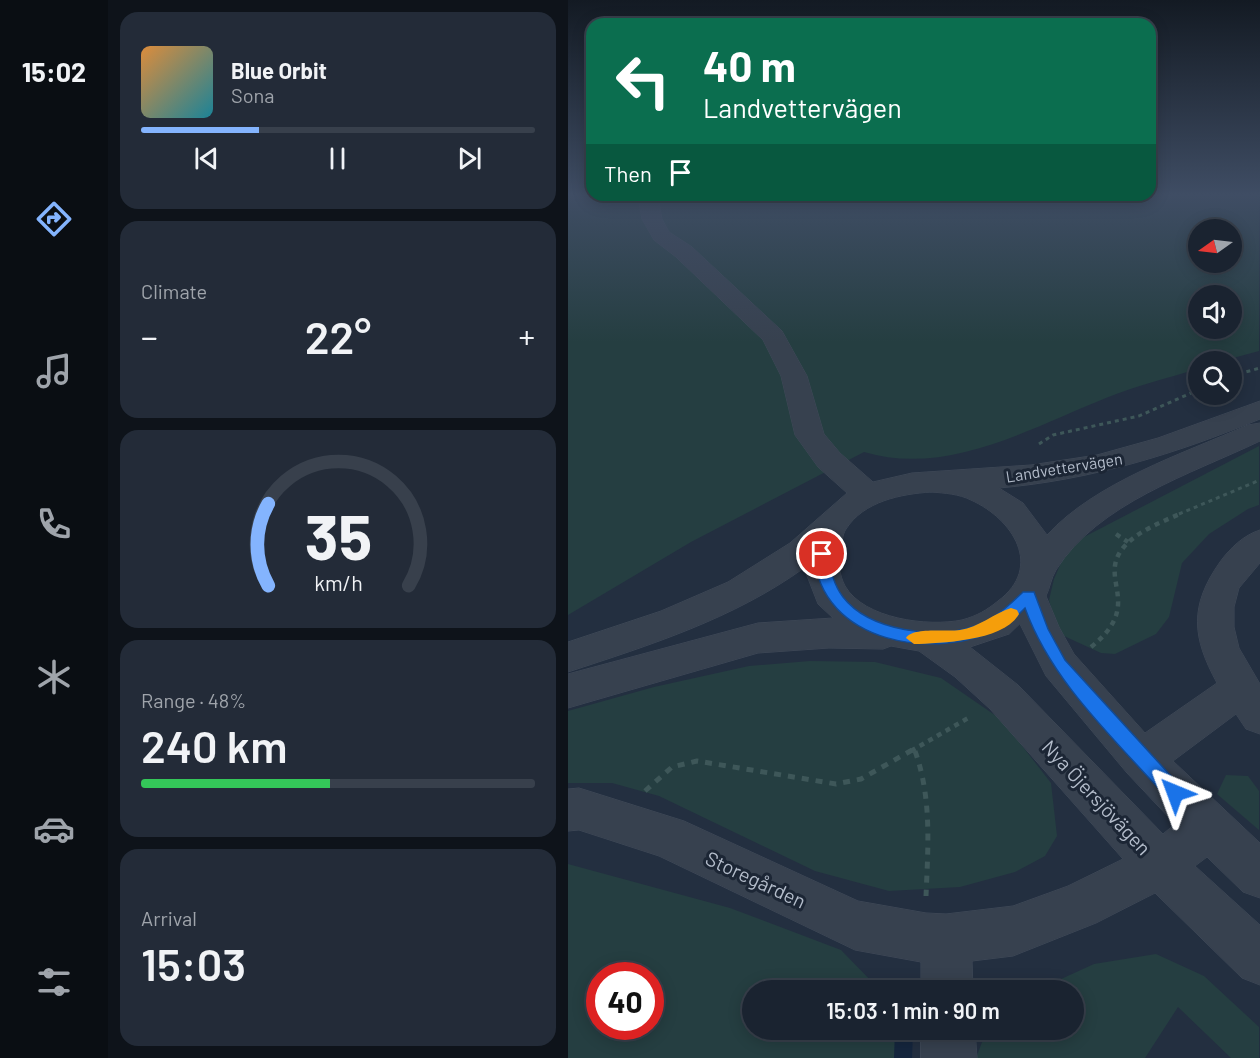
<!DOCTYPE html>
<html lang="en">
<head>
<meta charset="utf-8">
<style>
  :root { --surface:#1a2330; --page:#232b38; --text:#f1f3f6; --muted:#9fa4ab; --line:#38404c; --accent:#84b4fe }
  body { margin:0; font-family:Barlow,sans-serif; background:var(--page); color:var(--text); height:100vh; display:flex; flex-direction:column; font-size:22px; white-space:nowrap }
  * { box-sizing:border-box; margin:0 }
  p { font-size:20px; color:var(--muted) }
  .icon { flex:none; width:33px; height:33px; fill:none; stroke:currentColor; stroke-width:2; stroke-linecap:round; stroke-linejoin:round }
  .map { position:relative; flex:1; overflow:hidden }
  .panel { display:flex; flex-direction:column; gap:12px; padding:12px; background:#0e131a; width:460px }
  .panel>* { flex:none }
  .hud { position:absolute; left:18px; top:18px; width:570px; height:183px; border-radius:18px; box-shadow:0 3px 15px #0003,0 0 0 2px var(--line); background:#0b6e4f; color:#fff; overflow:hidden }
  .needle { width:39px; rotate:256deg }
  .tools { position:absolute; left:620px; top:219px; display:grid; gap:12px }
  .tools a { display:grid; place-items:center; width:54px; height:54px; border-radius:50%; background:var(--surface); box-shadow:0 3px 15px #0003,0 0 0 2px var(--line); font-size:30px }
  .speed { position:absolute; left:18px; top:962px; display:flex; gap:12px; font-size:30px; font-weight:700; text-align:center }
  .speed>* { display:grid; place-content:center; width:78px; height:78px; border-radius:50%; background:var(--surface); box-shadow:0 3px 15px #0003,0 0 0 2px var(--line); line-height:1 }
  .speed .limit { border:9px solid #d22; background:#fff; color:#111 }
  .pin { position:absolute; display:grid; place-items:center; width:51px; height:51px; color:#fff; margin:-26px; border:3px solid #fff; border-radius:50%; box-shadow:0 2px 6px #0007 }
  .me { position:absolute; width:66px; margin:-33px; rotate:316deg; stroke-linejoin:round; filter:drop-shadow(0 0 4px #0008) }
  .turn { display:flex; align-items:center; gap:21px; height:126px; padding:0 18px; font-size:27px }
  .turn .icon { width:78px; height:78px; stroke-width:2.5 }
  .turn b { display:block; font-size:42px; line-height:51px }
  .then { display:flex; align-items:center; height:57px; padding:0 18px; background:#0003; gap:12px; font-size:22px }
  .big { font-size:45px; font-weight:600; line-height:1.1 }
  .panel .tile { flex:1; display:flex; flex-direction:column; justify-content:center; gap:9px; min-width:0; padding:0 21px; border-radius:18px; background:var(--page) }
  .panel .dial { align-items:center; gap:0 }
  .dial svg { height:156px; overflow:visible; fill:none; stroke:var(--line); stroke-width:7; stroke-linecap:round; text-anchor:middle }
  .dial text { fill:var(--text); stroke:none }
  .song { display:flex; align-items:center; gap:18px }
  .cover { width:72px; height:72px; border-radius:9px; background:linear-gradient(135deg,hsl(30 70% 55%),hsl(190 70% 35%)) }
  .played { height:6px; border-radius:3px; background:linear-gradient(90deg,var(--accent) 30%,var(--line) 30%) }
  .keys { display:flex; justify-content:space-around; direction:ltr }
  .heat { display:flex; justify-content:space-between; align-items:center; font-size:33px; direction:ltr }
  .charge { height:9px; border-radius:4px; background:linear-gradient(90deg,#34c759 48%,var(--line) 0) }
  .trip { position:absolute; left:174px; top:980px; width:342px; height:60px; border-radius:30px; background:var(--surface); box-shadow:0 3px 15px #0003,0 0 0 2px var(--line); font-weight:600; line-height:60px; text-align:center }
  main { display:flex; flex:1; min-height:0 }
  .menu { display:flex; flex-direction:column; width:108px; justify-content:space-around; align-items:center; background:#0a0e13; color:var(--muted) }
  .menu .icon { width:42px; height:42px }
  .menu .current { color:var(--accent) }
  .menu b { font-size:27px; color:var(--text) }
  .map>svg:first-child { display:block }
  .green { fill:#253e41; fill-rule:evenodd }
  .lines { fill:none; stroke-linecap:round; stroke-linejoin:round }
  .stream { fill:#15263e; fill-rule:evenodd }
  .minor-casing { stroke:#404a59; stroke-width:1 }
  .path-far2 { stroke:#3e5759; stroke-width:3; stroke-dasharray:4 4; stroke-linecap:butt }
  .path-far1 { stroke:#3e5759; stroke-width:4.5; stroke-dasharray:5 5; stroke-linecap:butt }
  .path { stroke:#3e5759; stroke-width:5; stroke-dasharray:7 7; stroke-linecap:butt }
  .minor { fill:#37414f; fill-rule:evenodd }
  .route { fill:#1a73e8; stroke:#114b97; stroke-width:1.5 }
  .slow { fill:#f59e0b }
  .labels { text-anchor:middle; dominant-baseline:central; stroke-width:6; stroke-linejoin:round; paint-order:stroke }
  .street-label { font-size:16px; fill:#b3bcca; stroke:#1c2635 }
  .near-street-label { font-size:20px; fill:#b3bcca; stroke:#1c2635 }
</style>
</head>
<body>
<main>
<nav class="menu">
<b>15:02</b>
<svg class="icon current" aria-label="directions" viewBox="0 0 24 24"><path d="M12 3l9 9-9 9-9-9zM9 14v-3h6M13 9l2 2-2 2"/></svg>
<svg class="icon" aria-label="music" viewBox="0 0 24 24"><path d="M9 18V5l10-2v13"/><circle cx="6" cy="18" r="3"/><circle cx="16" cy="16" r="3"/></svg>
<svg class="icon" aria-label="phone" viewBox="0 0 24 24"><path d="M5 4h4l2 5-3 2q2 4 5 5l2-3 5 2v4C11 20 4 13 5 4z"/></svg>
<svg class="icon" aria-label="climate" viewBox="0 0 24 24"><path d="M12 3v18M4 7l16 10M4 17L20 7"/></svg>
<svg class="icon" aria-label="car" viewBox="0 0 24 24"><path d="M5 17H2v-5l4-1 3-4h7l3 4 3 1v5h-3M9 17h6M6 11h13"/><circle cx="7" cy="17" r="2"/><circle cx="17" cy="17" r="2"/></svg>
<svg class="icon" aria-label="filters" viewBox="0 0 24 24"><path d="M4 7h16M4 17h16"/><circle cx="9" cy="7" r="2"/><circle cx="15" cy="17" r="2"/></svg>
</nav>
<section class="panel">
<div class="tile">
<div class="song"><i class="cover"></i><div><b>Blue Orbit</b><p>Sona</p></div></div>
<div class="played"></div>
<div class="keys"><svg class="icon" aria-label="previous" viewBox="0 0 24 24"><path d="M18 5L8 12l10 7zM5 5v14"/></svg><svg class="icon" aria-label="pause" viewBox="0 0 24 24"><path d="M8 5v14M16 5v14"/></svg><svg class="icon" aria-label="next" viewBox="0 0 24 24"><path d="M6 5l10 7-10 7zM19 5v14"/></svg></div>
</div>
<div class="tile"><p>Climate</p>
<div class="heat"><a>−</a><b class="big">22°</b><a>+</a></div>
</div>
<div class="tile dial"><svg viewBox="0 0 100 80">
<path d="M14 69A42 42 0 1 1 86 69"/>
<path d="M14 69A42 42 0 0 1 14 27" stroke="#84b4fe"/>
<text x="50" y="56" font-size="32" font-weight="700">35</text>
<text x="50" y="72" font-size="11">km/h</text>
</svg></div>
<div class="tile"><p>Range · 48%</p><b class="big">240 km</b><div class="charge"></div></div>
<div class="tile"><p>Arrival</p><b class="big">15:03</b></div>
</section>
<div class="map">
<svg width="692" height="1058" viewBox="0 0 692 1058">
  <rect width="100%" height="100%" fill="#232f40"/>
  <g class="green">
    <path d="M18,194H691V351L654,361L630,362V369C599,378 567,386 538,398C463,428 378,477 296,452L123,542L0,615V195ZM630,230H663V262H630ZM630,296H663V328H630Z"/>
    <polygon points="691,446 691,505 680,509 641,534 614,563 601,617 588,634 547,654 533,653 496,636 486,619 481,600 486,579 496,556 516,537"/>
    <polygon points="242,661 307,662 373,678 434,720 483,783 489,836 477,856 447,872 392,887 321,891 247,871 91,796 44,783 0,783 0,711 86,687 181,666"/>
    <polygon points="658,775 680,776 691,791 691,830 649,794"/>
    <path d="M0,864L162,908L273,950L312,990H184V1029H326L330,1058H0ZM32,975H82V1026H32Z"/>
    <polygon points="588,954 636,976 691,1027 691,1058 663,1058 610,1007 577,1058 408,1058 419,1029 506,1029 506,990 469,990 526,964"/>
  </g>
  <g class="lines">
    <g class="stream">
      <polygon points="339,980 345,982 347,990 331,990 333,982"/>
      <polygon points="327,1029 345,1029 344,1058 326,1058"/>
    </g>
    <g class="minor-casing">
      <g id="minor">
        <path d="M73,195H93L91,203L94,219L101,232L124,247L214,331L239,376L256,434L272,453L305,482L344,473L463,465L529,455L590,438L692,401V419C607,454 523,480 431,488L455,503L479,535C528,482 614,454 680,425L692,423V441C623,474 530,503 488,570C483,578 482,588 478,596L491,627L506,654L577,733L649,683C624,637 621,606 652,562C662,548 676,535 692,530V563L671,588L666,607V627L671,648L692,684V734L678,729L668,714L605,761L692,843V898L675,892L639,857L627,866L692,925V985L674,978L587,893L528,923L445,956L404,961L405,990H353V962L287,950L91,856L11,830L0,831V789L11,788L116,821L290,901L358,913L378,914L445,906L500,886L555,859L422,709L387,677L351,651L323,646L315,649L261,648L190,653L0,708V674L190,623L265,618L250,604L236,568C165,619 82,645 0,672V642L93,611L160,582L222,543L279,493L250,467L227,435L213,376L195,340L108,257L86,240L74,219L71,203ZM363,492C377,493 391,494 403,500C445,519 476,567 430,601C419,610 409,616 394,620C360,627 296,619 277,586C271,574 270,564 273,551C274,544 274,535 278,529C296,501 333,494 363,492ZM452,624L478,676L559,773L607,824L595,834L450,685L402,647L441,634Z"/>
        <polygon points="353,1029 407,1029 409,1058 353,1058"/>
      </g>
    </g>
    <g class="path-far2">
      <polyline points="663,376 692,368"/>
      <polyline points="471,444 485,435 571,416 630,390"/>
      <polyline points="611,514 692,480"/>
    </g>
    <g class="path-far1">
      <polyline points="548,534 560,542"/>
      <path d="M523,647C577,604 529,580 555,548C569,531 594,522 614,513"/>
      <polyline points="343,751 402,717"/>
    </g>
    <g class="path">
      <path d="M347,751C364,798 360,847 358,896"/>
      <polyline points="77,791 104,767 129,761 268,784 293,779 346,749"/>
    </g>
    <use href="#minor" class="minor"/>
  </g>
  <linearGradient id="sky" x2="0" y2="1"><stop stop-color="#131a23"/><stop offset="0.57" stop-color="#3f4d64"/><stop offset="1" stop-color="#3f4d64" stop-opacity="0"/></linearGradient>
  <rect width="692" height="342" fill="url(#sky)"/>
  <path class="route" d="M254,549L261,554C262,570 265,584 275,597C301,631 369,640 407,626C427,619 440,606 455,592H466L480,629L497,660L613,787L616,793L613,799L607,801L600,799C548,740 484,683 457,608C451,614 444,622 436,626C370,663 252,644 246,554Z"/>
  <path class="slow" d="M443,608L449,610L451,614C436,641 373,643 346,644L338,638C344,627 379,632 392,630C411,627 425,614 443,608Z"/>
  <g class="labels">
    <g class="street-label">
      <text transform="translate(496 467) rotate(-9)">Landvettervägen</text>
    </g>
    <g class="near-street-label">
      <text transform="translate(529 797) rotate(47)">Nya Öjersjövägen</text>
      <text transform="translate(188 879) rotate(25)">Storegården</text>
    </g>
  </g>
</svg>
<div class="tools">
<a><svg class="needle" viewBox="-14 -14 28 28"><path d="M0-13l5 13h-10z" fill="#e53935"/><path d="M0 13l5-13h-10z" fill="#9fa4ab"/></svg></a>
<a><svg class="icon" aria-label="sound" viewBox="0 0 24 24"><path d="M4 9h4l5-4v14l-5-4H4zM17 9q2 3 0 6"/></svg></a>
<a><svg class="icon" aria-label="search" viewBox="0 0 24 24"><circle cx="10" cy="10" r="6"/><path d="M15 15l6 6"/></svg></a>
</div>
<div class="speed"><div class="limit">40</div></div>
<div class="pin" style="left:254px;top:554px;background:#d93025"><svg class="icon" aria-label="arrive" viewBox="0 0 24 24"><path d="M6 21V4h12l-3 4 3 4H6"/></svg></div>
<svg class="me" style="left:607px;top:793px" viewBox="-20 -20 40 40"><path d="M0-17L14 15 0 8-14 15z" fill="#1a73e8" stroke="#fff" stroke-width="4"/></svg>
<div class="trip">15:03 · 1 min · 90 m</div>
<div class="hud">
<div class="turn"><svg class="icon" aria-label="left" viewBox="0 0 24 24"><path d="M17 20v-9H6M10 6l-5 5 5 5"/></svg><div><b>40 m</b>Landvettervägen</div></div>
<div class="then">Then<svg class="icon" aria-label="arrive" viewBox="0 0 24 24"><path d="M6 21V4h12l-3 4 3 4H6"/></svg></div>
</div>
</div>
</main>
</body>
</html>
